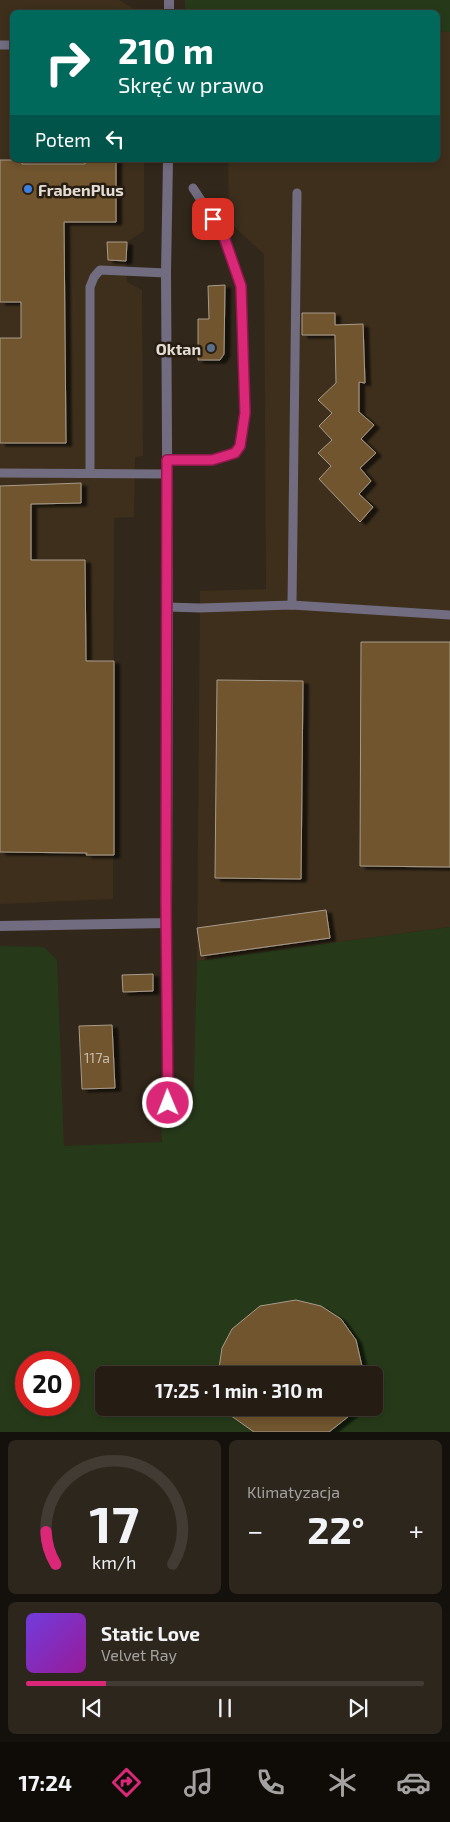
<!DOCTYPE html>
<html lang="pl">
<head>
<meta charset="utf-8">
<style>
  :root { --surface:#251d14; --page:#2d261d; --text:#f1f3f6; --muted:#a3a2a0; --line:#423b34; --accent:#db2777 }
  body { margin:0; font-family:"Exo 2",sans-serif; background:var(--page); color:var(--text); height:100vh; display:flex; flex-direction:column; font-size:19px; white-space:nowrap }
  * { box-sizing:border-box; margin:0 }
  p { font-size:16px; color:var(--muted) }
  .icon { flex:none; width:28px; height:28px; fill:none; stroke:currentColor; stroke-width:2; stroke-linecap:round; stroke-linejoin:round }
  .map { position:relative; height:1432px; overflow:hidden }
  .drawer { display:flex; flex-direction:column; gap:8px; padding:8px; background:#14100b; flex:1 }
  .drawer>* { flex:none }
  .guide { position:absolute; left:10px; top:10px; width:430px; height:152px; border-radius:8px; box-shadow:0 2px 8px #0003,0 0 0 1px var(--line); background:#00695c; color:#fff; overflow:hidden }
  .speed { position:absolute; left:15px; top:1351px; display:flex; gap:10px; font-size:25px; font-weight:700; text-align:center }
  .speed>* { display:grid; place-content:center; width:65px; height:65px; border-radius:50%; background:var(--surface); box-shadow:0 2px 8px #0003,0 0 0 1px var(--line); line-height:1 }
  .speed .limit { border:8px solid #d22; background:#fff; color:#111 }
  .pin { position:absolute; display:grid; place-items:center; width:42px; height:42px; color:#fff; margin:-21px; border-radius:10px; box-shadow:0 2px 8px #0006 }
  .me { position:absolute; width:55px; margin:-28px; rotate:359deg; stroke-linejoin:round; filter:drop-shadow(0 0 4px #0008) }
  .turn { display:flex; align-items:center; gap:18px; height:105px; padding:0 25px; font-size:22px }
  .turn .icon { width:65px; height:65px; stroke-width:2.5 }
  .turn b { display:block; font-size:35px; line-height:42px }
  .then { display:flex; align-items:center; height:48px; padding:0 25px; background:#0003; gap:10px; font-size:19px }
  .big { font-size:38px; font-weight:700; line-height:1.1 }
  .drawer .tile { flex:1; display:flex; flex-direction:column; justify-content:center; gap:8px; min-width:0; padding:0 18px; border-radius:8px; background:var(--page) }
  .drawer .dial { align-items:center; gap:0 }
  .dial svg { height:130px; overflow:visible; fill:none; stroke:var(--line); stroke-width:7; stroke-linecap:round; text-anchor:middle }
  .dial text { fill:var(--text); stroke:none }
  .song { display:flex; align-items:center; gap:15px }
  .cover { width:60px; height:60px; border-radius:8px; background:linear-gradient(135deg,hsl(260 70% 55%),hsl(300 70% 35%)) }
  .played { height:5px; border-radius:2px; background:linear-gradient(90deg,var(--accent) 20%,var(--line) 20%) }
  .keys { display:flex; justify-content:space-around; direction:ltr }
  .heat { display:flex; justify-content:space-between; align-items:center; font-size:28px; direction:ltr }
  .drawer .tiles { flex:1; display:grid; gap:8px; grid-template-columns:1fr 1fr }
  .tile:last-child { grid-column:span 2 }
  .trip { position:absolute; left:95px; top:1366px; width:288px; height:50px; border-radius:8px; background:var(--surface); box-shadow:0 2px 8px #0003,0 0 0 1px var(--line); font-weight:700; line-height:50px; text-align:center }
  .menu { display:flex; height:80px; justify-content:space-around; align-items:center; background:#0f0c08; color:var(--muted) }
  .menu .icon { width:35px; height:35px }
  .menu .selected { color:var(--accent) }
  .menu b { font-size:22px; color:var(--text) }
  .map>svg:first-child { display:block }
  .built { fill:#3d2f1c }
  .green { fill:#263a19; fill-rule:evenodd }
  .building { fill:#70542d; stroke:#a79b8b; filter:url(#shadow) }
  .lines { fill:none; stroke-linecap:round; stroke-linejoin:round }
  .lane { stroke:#716c7f; stroke-width:9 }
  .street { stroke:#716c7f; stroke-width:10 }
  .route-casing { stroke:#8e194d; stroke-width:12 }
  .route { stroke:#db2777; stroke-width:9 }
  .shop-dot { fill:#3f7fe0; stroke:#271d11; stroke-width:2 }
  .service-dot { fill:#5c6f8a; stroke:#271d11; stroke-width:2 }
  .labels { text-anchor:middle; dominant-baseline:central; stroke-width:5; stroke-linejoin:round; paint-order:stroke }
  .number-label { font-size:14px; fill:#c7bbab }
  .poi-label { font-size:16px; font-weight:bold; fill:#e4ddd5; stroke:#271d11; text-anchor:start }
</style>
</head>
<body>
<div class="map">
<svg width="450" height="1432" viewBox="0 0 450 1432">
  <defs>
    <filter id="shadow"><feDropShadow dx="5.5" dy="3" stdDeviation="1" flood-color="#0009"/></filter>
  </defs>
  <rect width="100%" height="100%" fill="#31271a"/>
  <g class="built">
    <polygon points="0,0 119,0 139,12 12,12 12,160 144,160 144,231 127,242 126,271 127,282 142,290 143,456 135,457 134,517 114,518 113,899 0,904"/>
    <polygon points="438,31 450,32 450,927 197,961 200,591 266,589 264,254 229,222 228,160 438,160"/>
  </g>
  <g class="green">
    <polygon points="185,0 450,0 450,32 438,31 438,12 185,12"/>
    <path d="M450,927V1432H0V946L44,947L57,960L64,1146L162,1142L161,1114L193,1112L197,961ZM26,1362H69V1405H26ZM104,1375H374V1408H104Z"/>
  </g>
  <g class="building">
    <polygon points="0,160 22,160 22,164 85,164 85,160 116,160 116,222 64,222 66,443 0,443 0,338 21,338 21,302 0,302"/>
    <polygon points="107,242 127,242 126,261 108,260"/>
    <polygon points="225,285 224,354 220,360 198,360 198,319 209,319 208,286"/>
    <polygon points="302,313 335,313 335,325 363,324 365,383 359,382 359,412 374,425 361,439 376,453 360,468 371,481 359,494 373,507 360,522 319,479 331,466 318,453 332,440 319,426 332,413 318,400 336,383 335,335 302,335"/>
    <polygon points="81,483 81,503 31,504 31,560 85,560 86,661 114,661 114,855 86,855 87,853 0,852 0,486"/>
    <polygon points="361,642 450,642 450,867 360,866"/>
    <polygon points="217,680 303,681 301,879 215,878"/>
    <polygon points="326,910 330,938 201,956 197,928"/>
    <polygon points="153,974 153,991 123,992 122,975"/>
    <polygon points="112,1025 115,1088 82,1089 79,1026"/>
    <polygon points="296,1300 321,1306 341,1319 356,1340 364,1375 218,1375 222,1348 232,1329 260,1306"/>
    <polygon points="220,1408 359,1408 329,1432 254,1432"/>
  </g>
  <g class="lines">
    <g class="lane">
      <polyline points="0,45 12,45"/>
      <polyline points="167,459 212,460 235,453 240,446 245,413 241,286 223,234 193,188"/>
      <polyline points="0,473 167,474"/>
      <polyline points="90,473 90,287 94,277 100,270 166,273"/>
      <polyline points="292,605 297,193"/>
      <polyline points="168,607 200,608 292,605 450,615"/>
      <polyline points="167,923 168,1103"/>
    </g>
    <g class="street">
      <polyline points="169,12 169,0"/>
      <polyline points="0,926 167,923 168,607 166,273 168,160"/>
    </g>
  </g>
  <g class="lines">
    <g class="route-casing">
      <polyline id="route" points="168,1103 166,902 167,460 212,460 235,453 240,446 245,413 241,286 223,234 213,219"/>
    </g>
    <use href="#route" class="route"/>
  </g>
  <circle class="shop-dot" cx="28" cy="189" r="5"/>
  <circle class="service-dot" cx="211" cy="348" r="5"/>
  <g class="labels">
    <g class="number-label">
      <text x="97" y="1057">117a</text>
    </g>
    <g class="poi-label">
      <text x="38" y="189">FrabenPlus</text>
      <text x="201" y="348" text-anchor="end">Oktan</text>
    </g>
  </g>
</svg>
<div class="speed"><div class="limit">20</div></div>
<div class="pin" style="left:213px;top:219px;background:#d93025"><svg class="icon" aria-label="arrive" viewBox="0 0 24 24"><path d="M6 21V4h12l-3 4 3 4H6"/></svg></div>
<svg class="me" style="left:168px;top:1103px" viewBox="-20 -20 40 40"><circle r="17" fill="#db2777" stroke="#fff" stroke-width="3"/><path d="M0-11L8 9 0 5-8 9z" fill="#fff"/></svg>
<div class="trip">17:25 · 1 min · 310 m</div>
<div class="guide">
<div class="turn"><svg class="icon" aria-label="right" viewBox="0 0 24 24"><path d="M7 20v-9h11M14 6l5 5-5 5"/></svg><div><b>210 m</b>Skręć w prawo</div></div>
<div class="then">Potem<svg class="icon" aria-label="left" viewBox="0 0 24 24"><path d="M17 20v-9H6M10 6l-5 5 5 5"/></svg></div>
</div>
</div>
<section class="drawer">
<div class="tiles">
<div class="tile dial"><svg viewBox="0 0 100 80">
<path d="M14 69A42 42 0 1 1 86 69"/>
<path d="M14 69A42 42 0 0 1 8 49" stroke="#db2777"/>
<text x="50" y="56" font-size="32" font-weight="700">17</text>
<text x="50" y="72" font-size="11">km/h</text>
</svg></div>
<div class="tile"><p>Klimatyzacja</p>
<div class="heat"><a>−</a><b class="big">22°</b><a>+</a></div>
</div>
<div class="tile">
<div class="song"><i class="cover"></i><div><b>Static Love</b><p>Velvet Ray</p></div></div>
<div class="played"></div>
<div class="keys"><svg class="icon" aria-label="previous" viewBox="0 0 24 24"><path d="M18 5L8 12l10 7zM5 5v14"/></svg><svg class="icon" aria-label="pause" viewBox="0 0 24 24"><path d="M8 5v14M16 5v14"/></svg><svg class="icon" aria-label="next" viewBox="0 0 24 24"><path d="M6 5l10 7-10 7zM19 5v14"/></svg></div>
</div>
</div>
</section>
<nav class="menu">
<b>17:24</b>
<svg class="icon selected" aria-label="directions" viewBox="0 0 24 24"><path d="M12 3l9 9-9 9-9-9zM9 14v-3h6M13 9l2 2-2 2"/></svg>
<svg class="icon" aria-label="music" viewBox="0 0 24 24"><path d="M9 18V5l10-2v13"/><circle cx="6" cy="18" r="3"/><circle cx="16" cy="16" r="3"/></svg>
<svg class="icon" aria-label="phone" viewBox="0 0 24 24"><path d="M5 4h4l2 5-3 2q2 4 5 5l2-3 5 2v4C11 20 4 13 5 4z"/></svg>
<svg class="icon" aria-label="climate" viewBox="0 0 24 24"><path d="M12 3v18M4 7l16 10M4 17L20 7"/></svg>
<svg class="icon" aria-label="car" viewBox="0 0 24 24"><path d="M5 17H2v-5l4-1 3-4h7l3 4 3 1v5h-3M9 17h6M6 11h13"/><circle cx="7" cy="17" r="2"/><circle cx="17" cy="17" r="2"/></svg>
</nav>
</body>
</html>
